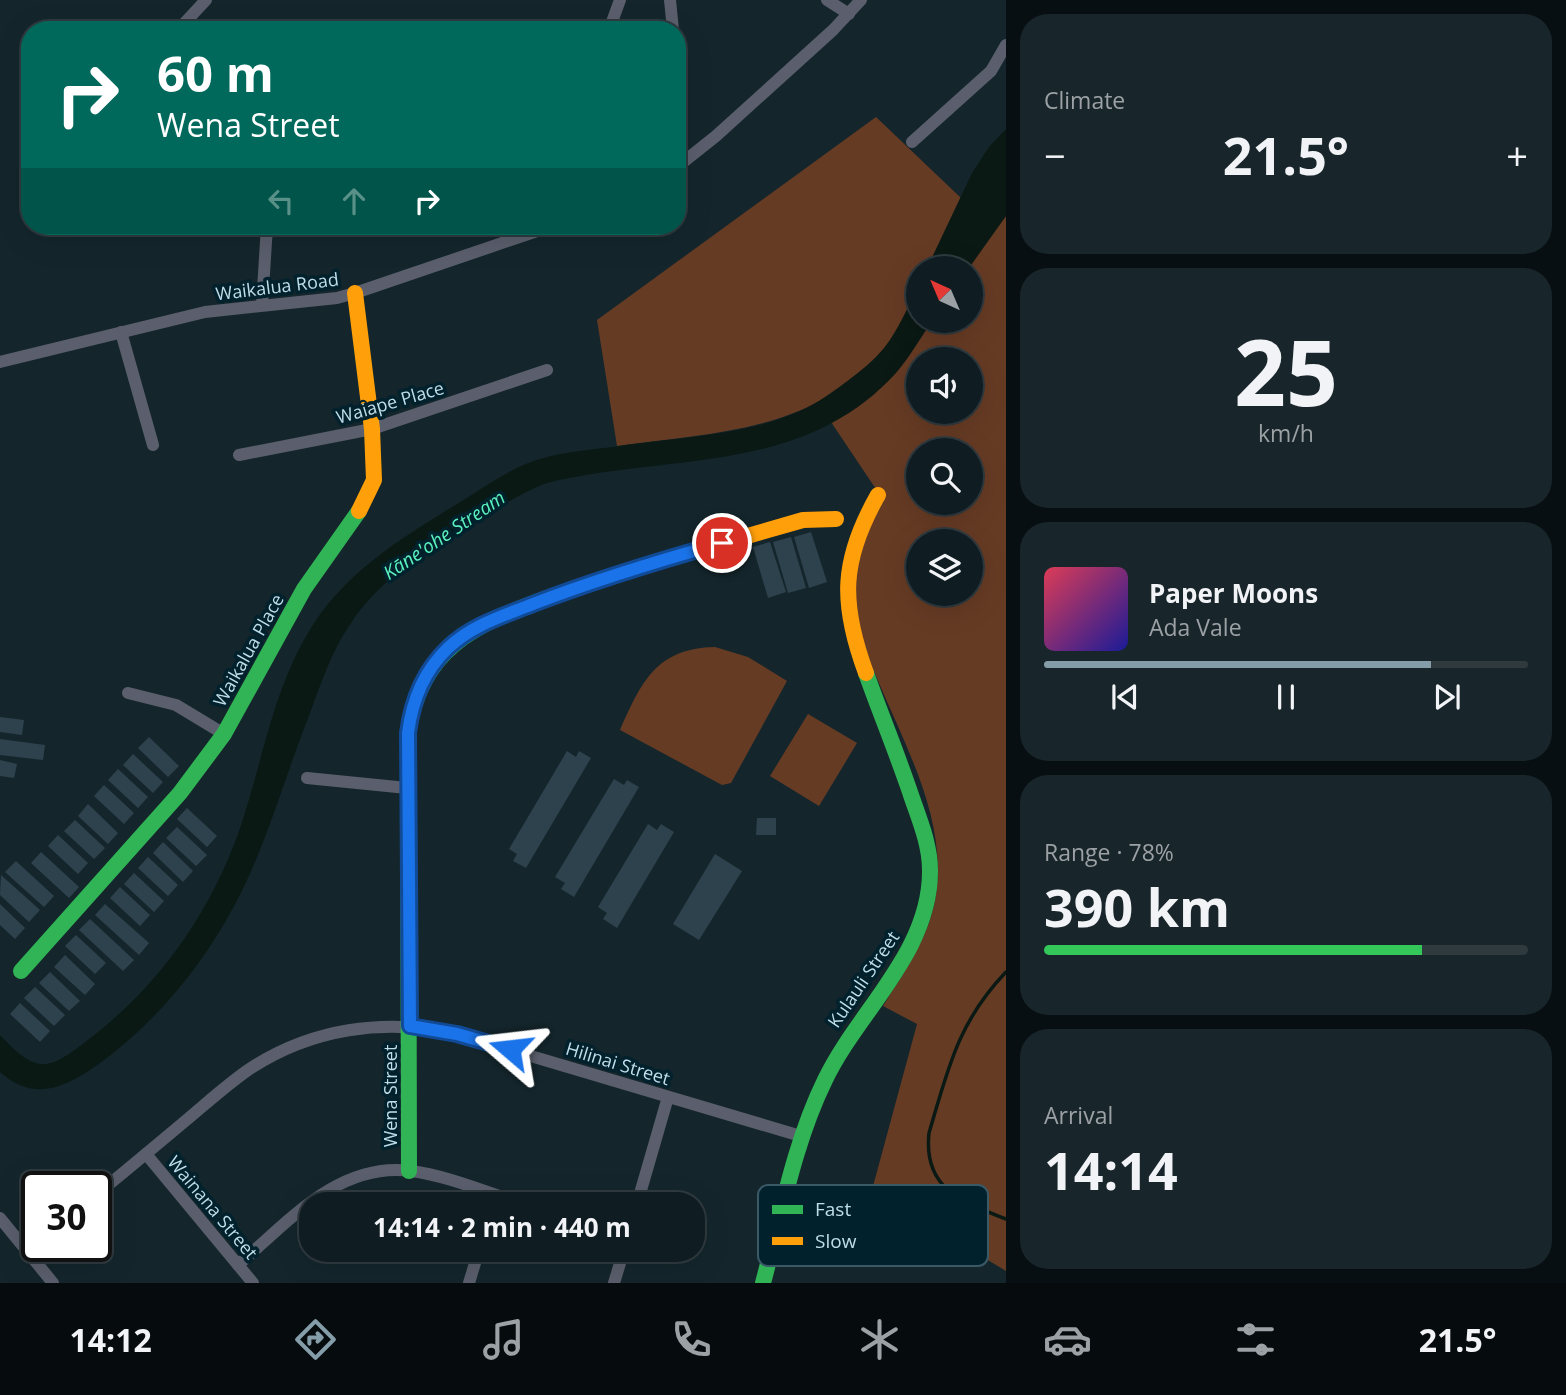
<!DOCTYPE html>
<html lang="en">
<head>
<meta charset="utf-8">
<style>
  :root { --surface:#0f1c21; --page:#18252a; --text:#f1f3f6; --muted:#9ba1a5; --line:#2f3a3f; --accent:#849da8 }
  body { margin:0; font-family:"Open Sans",sans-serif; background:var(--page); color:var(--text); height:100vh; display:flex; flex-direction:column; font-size:26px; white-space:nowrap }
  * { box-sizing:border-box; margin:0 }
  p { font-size:23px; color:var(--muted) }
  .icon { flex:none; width:38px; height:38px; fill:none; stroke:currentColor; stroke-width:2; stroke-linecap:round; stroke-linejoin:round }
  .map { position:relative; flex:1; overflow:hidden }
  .details { display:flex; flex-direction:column; gap:14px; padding:14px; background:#080f12; width:560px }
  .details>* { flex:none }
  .banner { position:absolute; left:21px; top:21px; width:665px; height:214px; border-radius:28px; box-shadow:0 7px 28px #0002,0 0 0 2px var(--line); background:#00695c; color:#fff; overflow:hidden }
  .needle { width:46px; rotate:316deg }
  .controls { position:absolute; left:906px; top:256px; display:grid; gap:14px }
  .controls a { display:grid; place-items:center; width:77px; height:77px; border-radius:50%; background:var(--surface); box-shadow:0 7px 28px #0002,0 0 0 2px var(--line); font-size:35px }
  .speed { position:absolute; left:21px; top:1171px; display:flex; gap:14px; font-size:35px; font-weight:700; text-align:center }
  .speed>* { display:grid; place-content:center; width:91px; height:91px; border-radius:50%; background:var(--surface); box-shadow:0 7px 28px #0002,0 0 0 2px var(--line); line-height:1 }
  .speed .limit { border:4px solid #111; border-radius:10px; background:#fff; color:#111 }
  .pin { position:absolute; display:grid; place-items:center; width:60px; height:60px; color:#fff; margin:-30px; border:4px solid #fff; border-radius:50%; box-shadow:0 2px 7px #0007 }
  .me { position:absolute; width:77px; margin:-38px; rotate:287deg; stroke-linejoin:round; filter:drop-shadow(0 0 5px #0008) }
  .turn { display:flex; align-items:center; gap:24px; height:147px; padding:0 21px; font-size:32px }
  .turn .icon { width:91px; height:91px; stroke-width:2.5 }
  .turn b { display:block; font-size:49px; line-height:60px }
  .lanes { display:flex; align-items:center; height:66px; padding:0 21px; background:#0003; justify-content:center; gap:35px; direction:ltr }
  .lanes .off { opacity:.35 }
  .big { font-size:52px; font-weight:700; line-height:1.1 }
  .details .card { flex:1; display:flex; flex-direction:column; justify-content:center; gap:10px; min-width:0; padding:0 24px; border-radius:28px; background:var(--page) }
  .details .dial { align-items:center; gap:0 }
  .dial b { font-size:91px; line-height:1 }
  .song { display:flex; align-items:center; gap:21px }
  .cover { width:84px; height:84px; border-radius:10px; background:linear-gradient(135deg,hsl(350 70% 55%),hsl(240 70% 35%)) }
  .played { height:7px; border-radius:4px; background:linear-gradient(90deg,var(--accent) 80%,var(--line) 80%) }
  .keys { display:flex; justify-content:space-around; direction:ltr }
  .heat { display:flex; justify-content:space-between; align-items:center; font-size:38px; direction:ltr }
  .charge { height:10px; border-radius:5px; background:linear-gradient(90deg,#34c759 78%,var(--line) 0) }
  .trip { position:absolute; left:299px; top:1192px; width:406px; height:70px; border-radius:28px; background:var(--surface); box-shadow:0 7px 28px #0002,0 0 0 2px var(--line); font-weight:700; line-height:70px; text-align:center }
  .menu { display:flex; height:112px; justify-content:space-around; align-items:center; background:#060b0d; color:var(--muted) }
  .menu .icon { width:49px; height:49px }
  .menu .on { color:var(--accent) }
  .menu b { font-size:32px; color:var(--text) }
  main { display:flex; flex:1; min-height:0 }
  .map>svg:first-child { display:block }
  .green { fill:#663b24; fill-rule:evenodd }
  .water { fill:#0a1914 }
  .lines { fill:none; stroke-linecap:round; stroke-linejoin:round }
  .stream { stroke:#0a1914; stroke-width:3.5 }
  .building { fill:#2e424d }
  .street { stroke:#5b5f6d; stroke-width:12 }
  .fast { stroke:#30b455; stroke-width:16 }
  .slow { stroke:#ff9f0a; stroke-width:16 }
  .route-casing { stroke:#114b97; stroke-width:18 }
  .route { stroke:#1a73e8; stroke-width:12 }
  .labels { text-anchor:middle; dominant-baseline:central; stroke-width:7; stroke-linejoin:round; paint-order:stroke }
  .street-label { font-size:18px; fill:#c0ddeb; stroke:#01212d }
  .water-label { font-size:19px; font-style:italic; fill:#5af2be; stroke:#01212d }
  .key { fill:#01212d; stroke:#3a5966; stroke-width:2 }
  .key-label { font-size:19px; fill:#c0ddeb }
</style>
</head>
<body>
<main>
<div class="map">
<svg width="1006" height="1283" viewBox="0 0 1006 1283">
  <rect width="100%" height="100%" fill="#14262c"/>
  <g class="green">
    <path d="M876,117L961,198L1003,220L1006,216V1271L872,1190L917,1024L883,1006C904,972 927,941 935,901C949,824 908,752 879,683C867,655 856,627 855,596C854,561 867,530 884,501L833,425L820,401C758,434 686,436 617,446L597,320ZM919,268H971V320H919ZM919,359H971V411H919ZM919,450H971V502H919ZM919,541H971V593H919Z"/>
    <path d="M715,647L748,657L787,681L731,783L722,785L620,730C641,683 656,648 715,647Z"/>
    <polygon points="808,714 857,743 819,806 770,776"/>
  </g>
  <g class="water">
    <polygon points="1006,129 1006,216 969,268 927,268 972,173 989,147"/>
    <path d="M919,285V320H933C920,338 910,357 896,373C802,476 669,453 547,483C520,493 498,508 473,524C427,552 381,577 351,623C328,656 317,697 302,734C284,782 269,832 248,878C214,952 162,1019 96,1066C64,1088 33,1102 0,1072V1035C40,1078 50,1069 93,1036C165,980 217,902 244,816C266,746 277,674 321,613C359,562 412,532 465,499C490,484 512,467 540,459C565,451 593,450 619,446C675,438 748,435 800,411C818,403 834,391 850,379C862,370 874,360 884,348C899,329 908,306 919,285Z"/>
  </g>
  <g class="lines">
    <path class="stream" d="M1006,972C958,1022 948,1069 929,1133C923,1189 962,1202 1006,1219"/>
  </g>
  <g class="building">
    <polygon points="811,532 827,582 809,588 794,537"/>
    <polygon points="791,537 806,588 788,593 773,542"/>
    <polygon points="770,542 786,592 768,598 753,547"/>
    <polygon points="0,717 24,720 22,735 0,732"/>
    <polygon points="149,737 179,766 168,777 138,748"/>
    <polygon points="0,739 45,745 43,760 0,755"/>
    <polygon points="567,751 576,757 579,751 591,758 526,868 513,861 517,854 509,849"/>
    <polygon points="133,754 163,782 153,793 123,765"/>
    <polygon points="0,760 17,764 14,778 0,776"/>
    <polygon points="118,769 148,797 138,808 108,780"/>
    <polygon points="614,779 624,785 627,780 639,787 574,897 561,889 565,883 555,877"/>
    <polygon points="104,785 134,813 124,824 94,796"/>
    <polygon points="88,804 118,833 108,844 78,816"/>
    <polygon points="187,808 217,836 207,847 177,819"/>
    <polygon points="757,818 776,818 776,835 756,835"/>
    <polygon points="75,820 105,848 94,859 64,831"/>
    <polygon points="648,824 657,830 661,824 674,832 617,928 603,919 607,913 598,907"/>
    <polygon points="177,827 207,855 196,866 166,838"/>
    <polygon points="58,835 88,863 78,874 48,846"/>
    <polygon points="163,842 193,871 183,882 153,853"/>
    <polygon points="41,852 79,887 69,898 31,863"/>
    <polygon points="715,854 742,871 699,940 673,924"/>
    <polygon points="148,857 178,885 168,896 138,868"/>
    <polygon points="16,861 54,896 44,907 5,872"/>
    <polygon points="134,873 164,901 154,912 124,884"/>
    <polygon points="1,875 40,910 29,922 0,895"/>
    <polygon points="120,887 150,915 140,926 110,898"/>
    <polygon points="0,904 25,928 15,939 0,925"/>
    <polygon points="105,904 149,943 139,955 95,915"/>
    <polygon points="90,919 134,960 123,971 79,930"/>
    <polygon points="76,935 106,963 95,974 65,946"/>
    <polygon points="65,955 95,984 85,995 54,967"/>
    <polygon points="50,972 80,1001 69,1011 39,983"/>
    <polygon points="35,987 65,1015 54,1026 24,998"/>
    <polygon points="20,1003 50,1031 40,1042 10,1014"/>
  </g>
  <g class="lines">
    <g class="street">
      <polyline points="670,0 673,30"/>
      <polyline points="827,0 849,14"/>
      <polyline points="178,30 206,0"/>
      <polyline points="609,30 620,0"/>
      <polyline points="912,142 991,71 1006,45"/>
      <polyline points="677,167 716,136 833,30 861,0"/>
      <polyline points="262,305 267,226"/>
      <polyline points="121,332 153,445"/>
      <polyline points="0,362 205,312 337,298 355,293 552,226"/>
      <polyline points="239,455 372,429 547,370"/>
      <polyline points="128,693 176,705 224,734"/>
      <polyline points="307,778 407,788"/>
      <polyline points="146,1154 253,1283"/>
      <path d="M96,1195C128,1169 159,1143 190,1117C209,1101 228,1084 248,1070C311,1028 384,1018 457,1034L804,1137"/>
      <polyline points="637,1204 668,1097"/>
      <polyline points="0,1218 53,1283"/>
      <path d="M238,1265C287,1223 339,1161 411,1171C449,1176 487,1193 524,1204"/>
      <polyline points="469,1283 479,1250"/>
      <polyline points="614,1283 624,1250"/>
    </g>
    <g class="fast">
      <polyline points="21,971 180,793 224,734 304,589 359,511"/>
      <path d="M409,1171L408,733C421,648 474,625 547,598"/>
      <path d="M763,1283C781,1216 794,1143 825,1080C858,1011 931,952 930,870C930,845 920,821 912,798C898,756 881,715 866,673"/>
    </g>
    <g class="slow">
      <polyline points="355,293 372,429 374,480 359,511"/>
      <polyline points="547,598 636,568 803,520 836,519"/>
      <path d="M866,673C840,603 841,560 878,495"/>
    </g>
  </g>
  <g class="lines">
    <g class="route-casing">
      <path id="route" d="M510,1049L457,1034L410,1026L408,733C412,701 424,671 448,648C472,625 503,616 533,604C595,580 658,561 722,543"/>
    </g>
    <use href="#route" class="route"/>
  </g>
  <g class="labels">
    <g class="street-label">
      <text transform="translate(277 286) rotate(-7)">Waikalua Road</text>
      <text transform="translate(390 402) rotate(-16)">Waiape Place</text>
      <text transform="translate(248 650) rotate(-61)">Waikalua Place</text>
      <text transform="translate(863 979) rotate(-56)">Kulauli Street</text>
      <text transform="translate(618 1063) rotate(17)">Hilinai Street</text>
      <text transform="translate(390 1096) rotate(-90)">Wena Street</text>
      <text transform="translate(213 1207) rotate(50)">Wainana Street</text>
    </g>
    <g class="water-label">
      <text transform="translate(444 535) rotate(-34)">Kāne'ohe Stream</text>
    </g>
  </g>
  <rect x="758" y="1185" width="230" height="81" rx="10" class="key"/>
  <rect x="772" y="1205" width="31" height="9" fill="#30b455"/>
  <rect x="772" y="1237" width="31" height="8" fill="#ff9f0a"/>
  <g class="key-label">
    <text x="815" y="1216">Fast</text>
    <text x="815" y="1248">Slow</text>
  </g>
</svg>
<div class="controls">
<a><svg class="needle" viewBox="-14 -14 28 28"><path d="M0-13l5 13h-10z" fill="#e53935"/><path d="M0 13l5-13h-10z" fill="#9ba1a5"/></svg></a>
<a><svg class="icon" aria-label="sound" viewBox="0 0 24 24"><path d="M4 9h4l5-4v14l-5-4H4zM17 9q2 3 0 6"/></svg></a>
<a><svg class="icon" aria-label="search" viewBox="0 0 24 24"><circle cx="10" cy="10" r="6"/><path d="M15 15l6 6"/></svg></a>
<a><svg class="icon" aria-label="layers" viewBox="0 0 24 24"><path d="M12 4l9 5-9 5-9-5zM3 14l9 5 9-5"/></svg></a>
</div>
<div class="speed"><div class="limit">30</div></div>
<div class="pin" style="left:722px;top:543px;background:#d93025"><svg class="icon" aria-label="arrive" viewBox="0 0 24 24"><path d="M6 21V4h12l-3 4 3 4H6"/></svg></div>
<svg class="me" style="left:510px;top:1049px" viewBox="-20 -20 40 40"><path d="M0-17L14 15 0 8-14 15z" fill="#1a73e8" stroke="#fff" stroke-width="4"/></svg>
<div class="trip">14:14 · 2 min · 440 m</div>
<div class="banner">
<div class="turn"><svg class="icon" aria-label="right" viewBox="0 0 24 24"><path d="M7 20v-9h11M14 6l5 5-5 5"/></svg><div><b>60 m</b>Wena Street</div></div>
<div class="lanes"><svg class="icon off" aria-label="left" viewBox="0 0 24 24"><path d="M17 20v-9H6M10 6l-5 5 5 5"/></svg><svg class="icon off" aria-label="ahead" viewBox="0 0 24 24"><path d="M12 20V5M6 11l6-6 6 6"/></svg><svg class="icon" aria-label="right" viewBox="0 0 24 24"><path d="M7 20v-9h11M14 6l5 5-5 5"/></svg></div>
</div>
</div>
<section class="details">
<div class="card"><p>Climate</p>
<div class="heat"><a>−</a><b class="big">21.5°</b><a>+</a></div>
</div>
<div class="card dial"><b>25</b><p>km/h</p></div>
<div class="card">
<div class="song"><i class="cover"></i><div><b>Paper Moons</b><p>Ada Vale</p></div></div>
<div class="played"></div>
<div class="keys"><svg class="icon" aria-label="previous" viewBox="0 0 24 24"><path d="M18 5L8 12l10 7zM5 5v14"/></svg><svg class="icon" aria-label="pause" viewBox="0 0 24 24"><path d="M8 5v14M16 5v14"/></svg><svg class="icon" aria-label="next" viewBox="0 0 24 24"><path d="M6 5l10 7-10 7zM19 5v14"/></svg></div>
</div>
<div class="card"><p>Range · 78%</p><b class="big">390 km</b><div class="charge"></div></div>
<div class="card"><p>Arrival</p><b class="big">14:14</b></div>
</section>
</main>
<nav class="menu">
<b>14:12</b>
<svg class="icon on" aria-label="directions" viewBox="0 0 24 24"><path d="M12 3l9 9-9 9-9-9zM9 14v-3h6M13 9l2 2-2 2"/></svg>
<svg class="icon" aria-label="music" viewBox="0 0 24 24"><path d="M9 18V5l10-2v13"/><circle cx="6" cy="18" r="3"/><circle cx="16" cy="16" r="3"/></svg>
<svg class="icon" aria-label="phone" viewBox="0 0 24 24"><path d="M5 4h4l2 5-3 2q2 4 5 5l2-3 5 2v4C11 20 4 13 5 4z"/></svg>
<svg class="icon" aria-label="climate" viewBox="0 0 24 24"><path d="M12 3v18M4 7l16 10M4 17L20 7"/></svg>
<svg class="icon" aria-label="car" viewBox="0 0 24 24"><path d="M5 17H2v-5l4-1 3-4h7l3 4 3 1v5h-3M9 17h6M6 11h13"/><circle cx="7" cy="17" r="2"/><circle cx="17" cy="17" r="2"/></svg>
<svg class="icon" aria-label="filters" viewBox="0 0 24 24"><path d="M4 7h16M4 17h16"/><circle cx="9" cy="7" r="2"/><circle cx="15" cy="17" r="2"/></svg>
<b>21.5°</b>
</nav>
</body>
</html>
